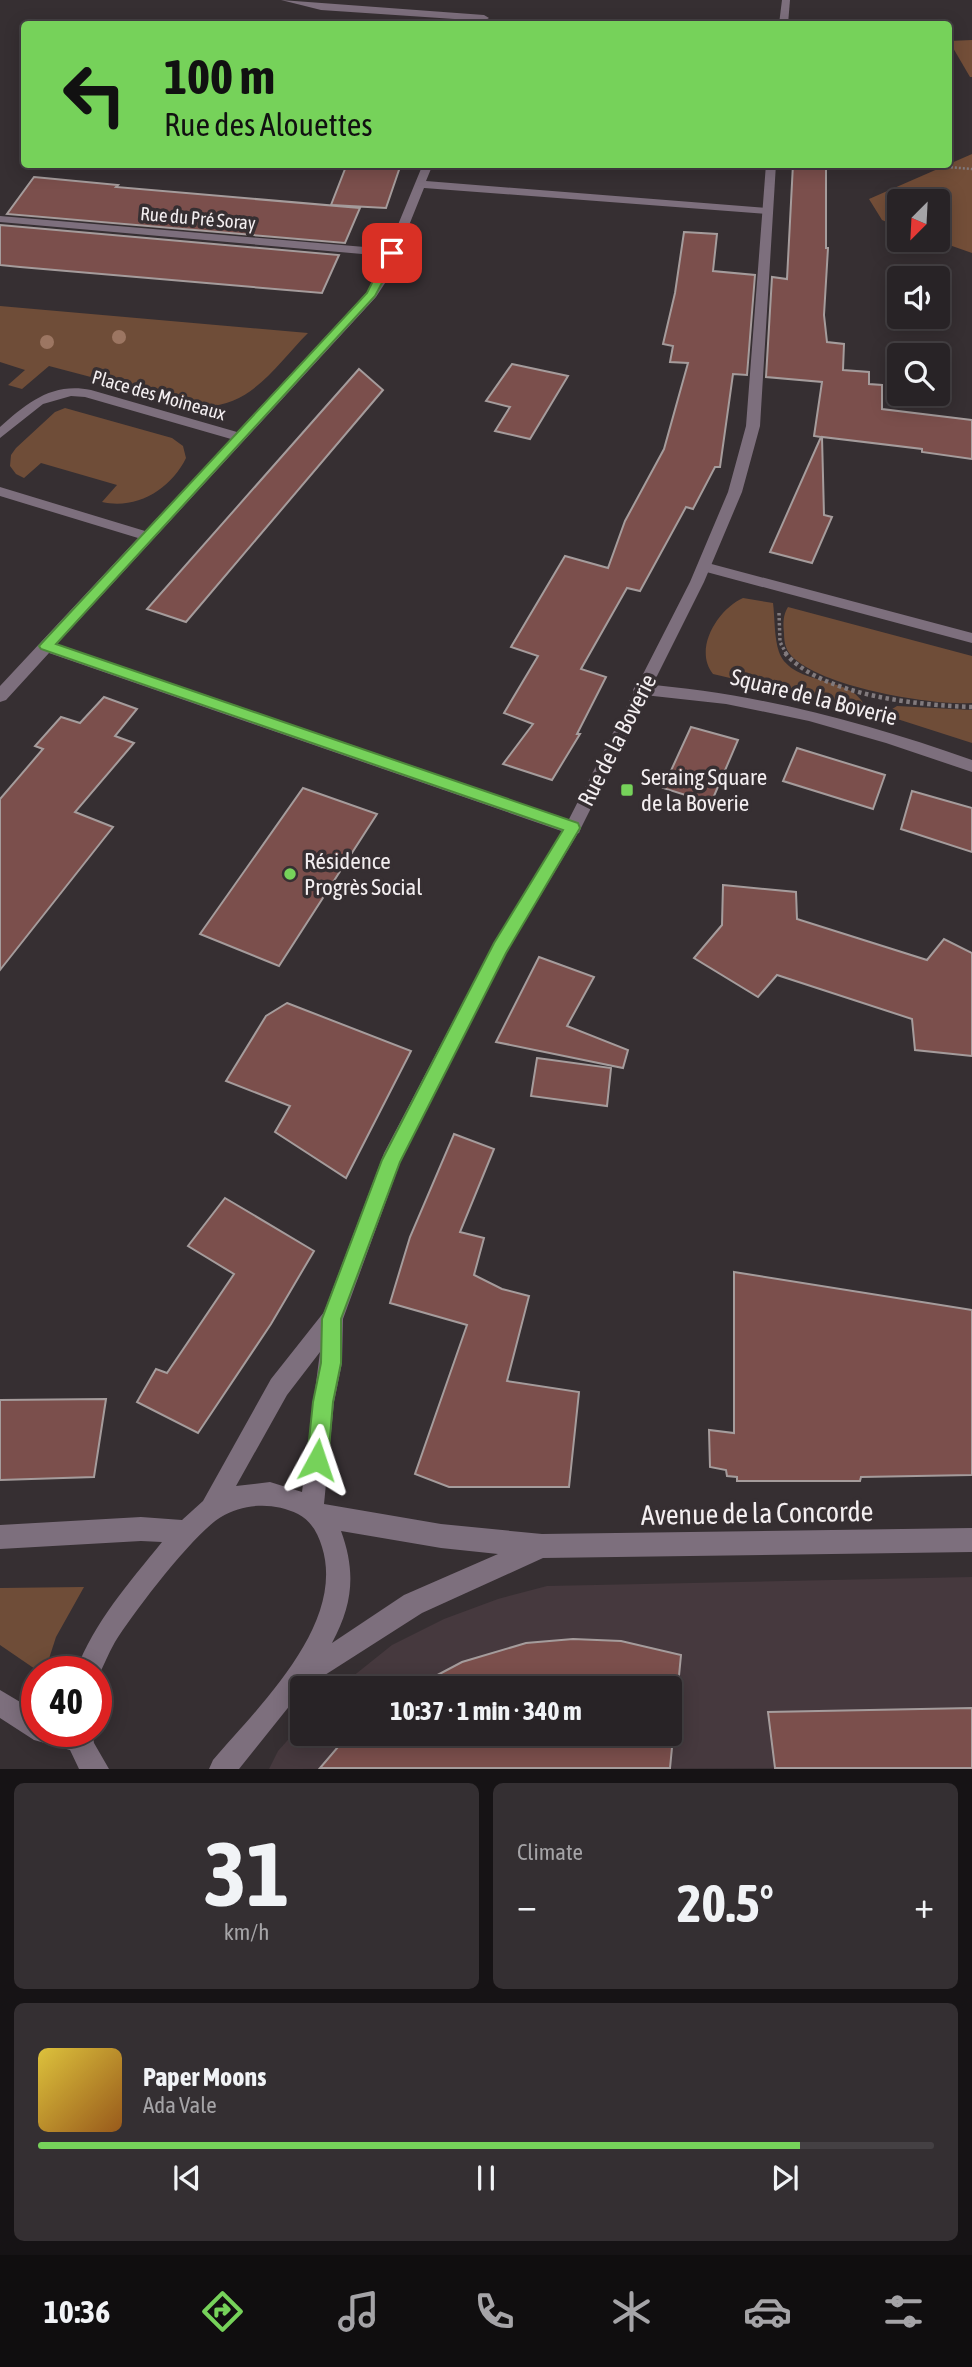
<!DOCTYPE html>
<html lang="en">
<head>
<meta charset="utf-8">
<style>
  :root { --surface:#282326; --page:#342f32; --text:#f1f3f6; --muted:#a5a4a7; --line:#444043; --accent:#76d25a }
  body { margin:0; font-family:"Asap Condensed",sans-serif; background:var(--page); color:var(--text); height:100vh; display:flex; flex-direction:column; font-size:26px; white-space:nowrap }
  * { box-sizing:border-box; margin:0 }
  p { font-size:23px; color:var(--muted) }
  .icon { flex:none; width:38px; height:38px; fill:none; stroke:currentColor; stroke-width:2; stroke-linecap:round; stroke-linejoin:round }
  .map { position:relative; height:1769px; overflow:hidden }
  .drawer { display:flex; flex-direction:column; gap:14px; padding:14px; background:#161315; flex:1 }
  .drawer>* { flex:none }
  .top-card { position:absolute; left:21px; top:21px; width:931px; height:147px; border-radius:7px; box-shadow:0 4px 18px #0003,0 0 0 2px var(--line); background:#76d25a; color:#111; overflow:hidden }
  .needle { width:46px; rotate:204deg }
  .tools { position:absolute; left:887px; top:189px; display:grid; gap:14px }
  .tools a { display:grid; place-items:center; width:63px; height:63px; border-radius:7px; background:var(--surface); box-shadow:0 4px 18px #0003,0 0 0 2px var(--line); font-size:35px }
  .speed { position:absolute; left:21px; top:1656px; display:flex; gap:14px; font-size:35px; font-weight:700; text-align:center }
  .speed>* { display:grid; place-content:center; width:91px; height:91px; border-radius:50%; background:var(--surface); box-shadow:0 4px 18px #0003,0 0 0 2px var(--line); line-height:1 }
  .speed .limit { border:10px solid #d22; background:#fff; color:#111 }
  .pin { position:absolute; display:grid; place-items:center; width:60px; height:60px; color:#fff; margin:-30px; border-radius:14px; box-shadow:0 4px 10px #0006 }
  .me { position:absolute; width:77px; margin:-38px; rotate:5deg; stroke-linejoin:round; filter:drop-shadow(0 0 5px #0008) }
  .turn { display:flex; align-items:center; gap:24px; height:147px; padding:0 28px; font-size:32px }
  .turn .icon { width:91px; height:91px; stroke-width:2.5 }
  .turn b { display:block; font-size:49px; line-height:60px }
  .big { font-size:52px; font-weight:700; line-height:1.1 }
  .drawer .tile { flex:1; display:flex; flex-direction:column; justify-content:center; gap:10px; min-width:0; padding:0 24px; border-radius:10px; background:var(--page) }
  .drawer .dial { align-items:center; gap:0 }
  .dial b { font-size:91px; line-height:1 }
  .song { display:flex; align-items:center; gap:21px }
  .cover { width:84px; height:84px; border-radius:10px; background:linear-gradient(135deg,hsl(50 70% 55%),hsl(30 70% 35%)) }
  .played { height:7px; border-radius:4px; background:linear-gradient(90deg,var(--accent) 85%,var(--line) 85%) }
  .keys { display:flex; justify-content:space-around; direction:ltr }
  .heat { display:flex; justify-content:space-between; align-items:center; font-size:38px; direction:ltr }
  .drawer .tiles { flex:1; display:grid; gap:14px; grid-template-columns:1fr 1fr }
  .tile:last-child { grid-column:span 2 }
  .trip { position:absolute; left:290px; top:1676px; width:392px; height:70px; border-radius:7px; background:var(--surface); box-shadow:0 4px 18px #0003,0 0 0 2px var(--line); font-weight:700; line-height:70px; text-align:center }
  .dock { display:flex; height:112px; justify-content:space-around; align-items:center; background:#100e0f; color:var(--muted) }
  .dock .icon { width:49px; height:49px }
  .dock .current { color:var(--accent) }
  .dock b { font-size:32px; color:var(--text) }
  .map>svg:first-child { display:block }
  .built { fill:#46393e }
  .green { fill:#6f4d38 }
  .forest { fill:#734e38 }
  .building { fill:#7b4f4c; stroke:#a59c9c; stroke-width:2 }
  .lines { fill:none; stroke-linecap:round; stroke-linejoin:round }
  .path-far2 { stroke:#817a7d; stroke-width:2.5; stroke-dasharray:2 2; stroke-linecap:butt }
  .path-far1 { stroke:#817a7d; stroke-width:3.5; stroke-dasharray:2.5 2.5; stroke-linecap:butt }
  .path { stroke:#817a7d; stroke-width:4.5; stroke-dasharray:3.5 3.5; stroke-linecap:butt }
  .minor { fill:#7d6f7d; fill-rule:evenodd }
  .tertiary { fill:#7d6f7d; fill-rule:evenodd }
  .tree { fill:#9c7662 }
  .route { fill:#76d25a; stroke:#4d883a; stroke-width:2 }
  .poi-dot { fill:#76d25a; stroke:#362f32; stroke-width:2.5 }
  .labels { text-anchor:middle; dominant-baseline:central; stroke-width:7; stroke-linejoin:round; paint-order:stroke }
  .far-street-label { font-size:19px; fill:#f3eef0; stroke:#362f32 }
  .street-label { font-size:23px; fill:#f3eef0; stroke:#362f32 }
  .poi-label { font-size:23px; fill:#f3eef0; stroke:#362f32; text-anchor:start }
  .near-street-label { font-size:28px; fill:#f3eef0; stroke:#362f32 }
</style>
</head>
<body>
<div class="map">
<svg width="972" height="1769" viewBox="0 0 972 1769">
  <rect width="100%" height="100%" fill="#362f32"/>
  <polygon class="built" points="972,1577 972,1768 269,1769 278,1751 303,1723 303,1734 670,1734 670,1689 337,1689 392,1645 444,1619 498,1599 547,1586"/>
  <g class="green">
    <path d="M0,306L308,333C277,364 250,409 201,406L49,366L22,389L8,385L25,370L0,362Z"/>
    <path d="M65,408L172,438L183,446L186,458C171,489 137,510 102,502L117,485L41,463L24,478L16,474L10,466L11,455L16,448L55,412Z"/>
    <path d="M743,598L773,603C775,619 774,637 779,652C792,688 857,674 866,710L713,674C693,649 718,609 743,598Z"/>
    <path d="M788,607L972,656V703C932,706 814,686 789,653C785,647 784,640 784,633C783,623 783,615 788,607Z"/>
    <polygon points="897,706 972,710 972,743 891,717 889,711"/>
    <polygon points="84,1587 56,1637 45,1671 38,1671 0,1645 0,1588"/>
  </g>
  <g class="forest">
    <polygon points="972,40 972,77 970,77 949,41"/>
    <polygon points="972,154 972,253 935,240 938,240 938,201 900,201 899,227 882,220 869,199"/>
  </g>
  <g class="building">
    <polygon points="347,164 401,164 386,208 331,205"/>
    <polygon points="793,164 826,164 826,248 828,248 824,315 827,342 844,344 843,370 869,372 869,384 882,385 882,409 972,420 972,459 922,452 922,449 822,437 824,515 832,517 812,563 770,552 821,437 814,436 822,382 766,377 772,277 787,279"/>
    <polygon points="34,177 118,185 116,187 360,208 345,243 7,214"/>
    <polygon points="0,225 339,255 322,293 20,267 0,265"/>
    <polygon points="684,232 717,234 713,271 755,275 747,375 733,374 720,467 715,467 693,509 686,507 640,591 627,588 581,669 606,677 577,734 580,734 552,780 503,764 533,724 504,713 538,656 511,647 565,556 608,568 625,521 664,449 688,363 670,362 673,346 663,344 675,293"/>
    <polygon points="512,364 568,376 530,439 495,431 510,407 486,401"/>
    <polygon points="359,369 383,390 186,622 147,609"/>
    <polygon points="104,697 137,709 115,736 134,743 75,812 113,827 0,970 0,799 43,749 35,746 61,717 80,723"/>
    <polygon points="691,727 738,740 711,803 663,788"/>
    <polygon points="797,748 885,775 873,809 783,781"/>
    <polygon points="303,788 377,814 279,966 200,934"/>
    <polygon points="912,791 972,808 972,852 901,829"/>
    <polygon points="723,885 796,892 797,919 927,960 944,939 972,953 972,1056 915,1050 912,1019 777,975 758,997 694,958 722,925"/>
    <polygon points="539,957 594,977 567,1026 628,1050 623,1068 496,1042"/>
    <polygon points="287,1003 411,1051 346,1178 275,1132 290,1106 226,1081 266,1016"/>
    <polygon points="537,1058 611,1068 607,1106 531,1096"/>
    <polygon points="454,1134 494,1149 460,1232 484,1238 474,1275 502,1289 529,1296 507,1381 579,1392 569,1487 449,1487 415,1474 467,1325 390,1303 410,1237"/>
    <polygon points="225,1198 314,1251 271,1324 198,1433 137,1402 156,1369 167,1373 234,1274 188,1246"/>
    <polygon points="734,1272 972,1310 972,1475 861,1477 860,1481 737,1481 737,1477 727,1476 726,1470 710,1467 709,1430 734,1433"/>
    <polygon points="106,1399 94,1477 0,1480 0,1400"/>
    <polygon points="573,1639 621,1641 681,1655 670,1768 320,1768 349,1734 670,1734 670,1689 411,1689 462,1662 526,1643"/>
    <polygon points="972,1708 972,1768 775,1768 768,1712"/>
  </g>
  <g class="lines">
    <polyline class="path-far2" points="911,164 972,169"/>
    <polyline class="path-far1" points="779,613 780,642 787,655"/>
    <path class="path" d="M785,653C822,696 918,705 972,707"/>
    <g class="minor">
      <polygon points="281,0 484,15 489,18 484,21 321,10"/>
      <path d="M423,164H433L426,181L767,208L773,211L767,214L424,188L387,280L376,297L57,644L579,823L581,828L579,833L573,835L49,653L6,700L0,702V686L138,538L0,496V487L145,531L231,439L85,397L71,396L43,404L0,438V427C27,403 52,382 91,390L237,432L367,292L385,256L0,222V216L388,249Z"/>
      <polygon points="704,562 972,633 972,643 699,570 697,567 699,564"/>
      <path d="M641,684C756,693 864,722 972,760V772L886,743L809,721L726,704L635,694L633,690L635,686Z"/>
    </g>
    <g class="tertiary">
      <polygon points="782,0 790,0 788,24 779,24"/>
      <path d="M766,164H776L760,426L742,492L704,582L581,828L506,953L400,1163L343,1319L342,1363L334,1402L324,1504L441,1524L542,1534L972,1528V1552L543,1558L422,1613L303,1689L239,1769H209L213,1760C259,1706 346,1624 322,1547C318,1533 311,1521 298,1514C274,1502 244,1503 221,1517C194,1533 133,1613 115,1642C108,1654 103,1668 96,1680V1671H76C94,1622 129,1583 162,1542L141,1541L0,1549V1525L141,1517L182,1520L203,1501L271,1379L324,1312L384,1153L494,943L566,825L690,582L728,492L746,426ZM320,1352L302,1492L270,1482L236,1486L287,1395ZM341,1531L441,1548L498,1554L404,1595L332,1643C353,1604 356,1572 341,1531Z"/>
      <polygon points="0,1690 37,1712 37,1731 92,1731 94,1743 109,1769 79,1769 70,1750 34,1740 0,1718"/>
    </g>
  </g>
  <g class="tree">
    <circle cx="119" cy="337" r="7"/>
    <circle cx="47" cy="342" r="7"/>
  </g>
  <polygon class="route" points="392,250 398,253 375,296 56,644 578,823 580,828 506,953 400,1162 341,1319 341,1363 333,1402 328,1460 325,1467 317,1471 310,1467 307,1460 313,1402 321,1363 322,1319 382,1160 494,943 563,830 41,649 39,646 367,293 387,253"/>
  <g class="poi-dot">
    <rect x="620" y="783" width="14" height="14" rx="3.5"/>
    <circle cx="290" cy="874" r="7"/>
  </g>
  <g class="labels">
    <g class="far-street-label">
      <text transform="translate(198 218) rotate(5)">Rue du Pré Soray</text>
      <text transform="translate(159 395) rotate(16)">Place des Moineaux</text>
    </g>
    <g class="street-label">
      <text transform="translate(814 697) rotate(14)">Square de la Boverie</text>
      <text transform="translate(617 740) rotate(-63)">Rue de la Boverie</text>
    </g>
    <g class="poi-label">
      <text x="641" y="777">Seraing Square<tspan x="641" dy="26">de la Boverie</tspan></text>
      <text x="304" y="861">Résidence<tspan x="304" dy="26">Progrès Social</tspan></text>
    </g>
    <g class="near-street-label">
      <text transform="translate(757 1513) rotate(-1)">Avenue de la Concorde</text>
    </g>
  </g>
</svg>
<div class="tools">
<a><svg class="needle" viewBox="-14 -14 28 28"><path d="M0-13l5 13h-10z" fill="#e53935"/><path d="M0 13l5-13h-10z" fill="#a5a4a7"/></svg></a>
<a><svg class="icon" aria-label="sound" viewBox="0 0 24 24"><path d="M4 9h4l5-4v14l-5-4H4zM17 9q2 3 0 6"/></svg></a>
<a><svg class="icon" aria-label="search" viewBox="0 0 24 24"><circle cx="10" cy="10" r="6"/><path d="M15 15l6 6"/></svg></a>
</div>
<div class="speed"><div class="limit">40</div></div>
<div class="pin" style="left:392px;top:253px;background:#d93025"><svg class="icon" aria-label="arrive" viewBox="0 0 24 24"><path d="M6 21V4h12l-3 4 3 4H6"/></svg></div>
<svg class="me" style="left:317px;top:1460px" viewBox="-20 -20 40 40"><path d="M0-17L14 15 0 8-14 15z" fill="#76d25a" stroke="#fff" stroke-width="4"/></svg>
<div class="trip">10:37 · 1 min · 340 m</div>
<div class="top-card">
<div class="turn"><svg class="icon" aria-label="left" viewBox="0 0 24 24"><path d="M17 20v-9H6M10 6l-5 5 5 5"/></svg><div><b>100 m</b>Rue des Alouettes</div></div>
</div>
</div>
<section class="drawer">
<div class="tiles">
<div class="tile dial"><b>31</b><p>km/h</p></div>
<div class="tile"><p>Climate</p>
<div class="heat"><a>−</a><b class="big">20.5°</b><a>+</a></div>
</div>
<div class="tile">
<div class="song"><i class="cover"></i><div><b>Paper Moons</b><p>Ada Vale</p></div></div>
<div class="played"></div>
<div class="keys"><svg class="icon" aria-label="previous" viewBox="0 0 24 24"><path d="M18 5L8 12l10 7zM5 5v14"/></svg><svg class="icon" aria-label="pause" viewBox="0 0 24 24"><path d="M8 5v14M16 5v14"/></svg><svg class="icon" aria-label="next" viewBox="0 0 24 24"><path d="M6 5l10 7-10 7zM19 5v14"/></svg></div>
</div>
</div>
</section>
<nav class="dock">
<b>10:36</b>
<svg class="icon current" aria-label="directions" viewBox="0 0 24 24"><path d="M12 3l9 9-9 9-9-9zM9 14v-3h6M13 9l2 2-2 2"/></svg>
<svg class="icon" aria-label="music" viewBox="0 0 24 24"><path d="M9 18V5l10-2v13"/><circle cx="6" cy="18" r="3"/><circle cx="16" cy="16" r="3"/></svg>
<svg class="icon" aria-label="phone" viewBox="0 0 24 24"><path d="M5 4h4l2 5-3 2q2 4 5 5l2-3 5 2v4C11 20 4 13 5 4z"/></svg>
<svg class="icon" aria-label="climate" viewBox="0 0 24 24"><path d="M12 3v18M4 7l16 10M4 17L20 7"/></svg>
<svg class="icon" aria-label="car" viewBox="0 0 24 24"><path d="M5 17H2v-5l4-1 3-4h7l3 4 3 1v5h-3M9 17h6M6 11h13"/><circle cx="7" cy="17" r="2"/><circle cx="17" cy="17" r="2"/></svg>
<svg class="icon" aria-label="filters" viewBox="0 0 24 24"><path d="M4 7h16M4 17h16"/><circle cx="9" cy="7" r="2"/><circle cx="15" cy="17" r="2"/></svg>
</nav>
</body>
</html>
